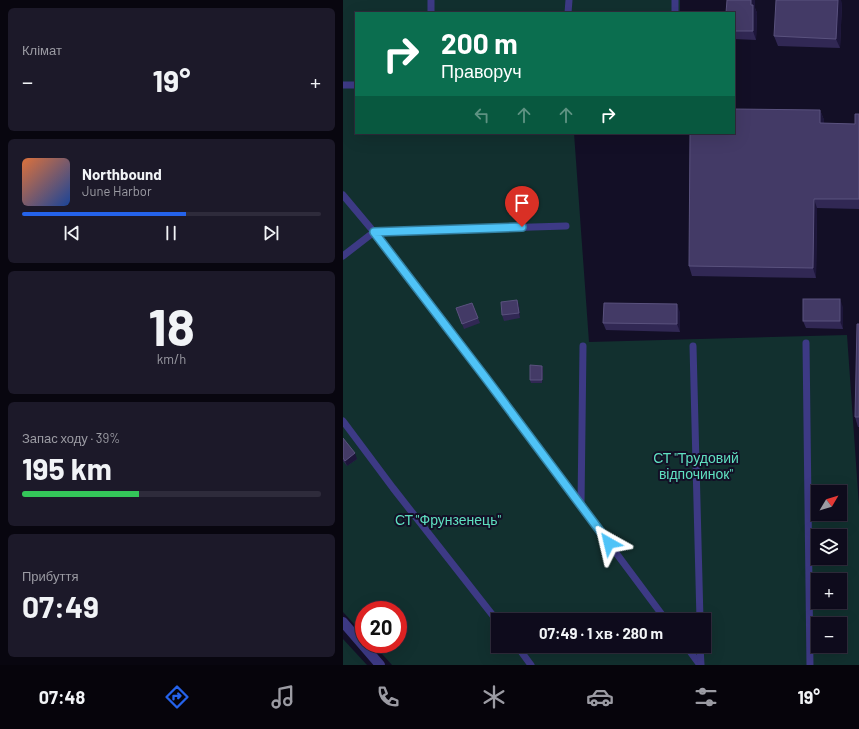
<!DOCTYPE html>
<html lang="uk">
<head>
<meta charset="utf-8">
<style>
  :root { --surface:#0e0b1c; --page:#1c1929; --text:#f1f3f6; --muted:#9b9ba3; --line:#2e2b3b; --accent:#2563eb }
  body { margin:0; font-family:Barlow,sans-serif; background:var(--page); color:var(--text); height:100vh; display:flex; flex-direction:column; font-size:15px; white-space:nowrap }
  * { box-sizing:border-box; margin:0 }
  p { font-size:13px; color:var(--muted) }
  .icon { flex:none; width:22px; height:22px; fill:none; stroke:currentColor; stroke-width:2; stroke-linecap:round; stroke-linejoin:round }
  .map { position:relative; flex:1; overflow:hidden }
  .side { display:flex; flex-direction:column; gap:8px; padding:8px; background:#08060f; width:343px }
  .side>* { flex:none }
  .hud { position:absolute; left:12px; top:12px; width:380px; height:122px; border-radius:0px; box-shadow:0 4px 16px #0002,0 0 0 1px var(--line); background:#0b6e4f; color:#fff; overflow:hidden }
  .needle { width:26px; rotate:52deg }
  .fabs { position:absolute; left:468px; top:485px; display:grid; gap:8px }
  .fabs a { display:grid; place-items:center; width:36px; height:36px; border-radius:0px; background:var(--surface); box-shadow:0 4px 16px #0002,0 0 0 1px var(--line); font-size:20px }
  .speed { position:absolute; left:12px; top:601px; display:flex; gap:8px; font-size:20px; font-weight:700; text-align:center }
  .speed>* { display:grid; place-content:center; width:52px; height:52px; border-radius:50%; background:var(--surface); box-shadow:0 4px 16px #0002,0 0 0 1px var(--line); line-height:1 }
  .speed .limit { border:6px solid #d22; background:#fff; color:#111 }
  .pin { position:absolute; display:grid; place-items:center; width:34px; height:34px; color:#fff; margin:-41px -17px; border-radius:50% 50% 50% 0; rotate:-45deg; box-shadow:0 0 4px #0007 }
  .pin .icon { rotate:45deg }
  .me { position:absolute; width:44px; margin:-22px; rotate:323deg; stroke-linejoin:round; filter:drop-shadow(0 0 3px #0008) }
  .turn { display:flex; align-items:center; gap:14px; height:84px; padding:0 20px; font-size:18px }
  .turn .icon { width:52px; height:52px; stroke-width:2.5 }
  .turn b { display:block; font-size:28px; line-height:34px }
  .lanes { display:flex; align-items:center; height:38px; padding:0 20px; background:#0003; justify-content:center; gap:20px; direction:ltr }
  .lanes .off { opacity:.35 }
  .big { font-size:30px; font-weight:700; line-height:1.1 }
  .side .widget { flex:1; display:flex; flex-direction:column; justify-content:center; gap:6px; min-width:0; padding:0 14px; border-radius:6px; background:var(--page) }
  .side .dial { align-items:center; gap:0 }
  .dial b { font-size:52px; line-height:1 }
  .song { display:flex; align-items:center; gap:12px }
  .cover { width:48px; height:48px; border-radius:6px; background:linear-gradient(135deg,hsl(20 70% 55%),hsl(220 70% 35%)) }
  .played { height:4px; border-radius:2px; background:linear-gradient(90deg,var(--accent) 55%,var(--line) 55%) }
  .keys { display:flex; justify-content:space-around; direction:ltr }
  .heat { display:flex; justify-content:space-between; align-items:center; font-size:22px; direction:ltr }
  .charge { height:6px; border-radius:3px; background:linear-gradient(90deg,#34c759 39%,var(--line) 0) }
  .trip { position:absolute; left:148px; top:613px; width:220px; height:40px; border-radius:0px; background:var(--surface); box-shadow:0 4px 16px #0002,0 0 0 1px var(--line); font-weight:700; line-height:40px; text-align:center }
  .menu { display:flex; height:64px; justify-content:space-around; align-items:center; background:#06040b; color:var(--muted) }
  .menu .icon { width:28px; height:28px }
  .menu .on { color:var(--accent) }
  .menu b { font-size:18px; color:var(--text) }
  main { display:flex; flex:1; min-height:0 }
  .map>svg:first-child { display:block }
  .green { fill:#12302f; fill-rule:evenodd }
  .lines { fill:none; stroke-linecap:round; stroke-linejoin:round }
  .service { stroke:#3d3a85; stroke-width:7 }
  .minor { stroke:#3d3a85; stroke-width:10 }
  .wall { fill:#312854 }
  .shaded-wall { fill:#1d163a }
  .building { fill:#433a66; stroke:#5a527e }
  .route-casing { stroke:#337fa1; stroke-width:10 }
  .route { stroke:#4fc3f7; stroke-width:7 }
  .labels { text-anchor:middle; dominant-baseline:central; stroke-width:4; stroke-linejoin:round; paint-order:stroke }
  .park-label { font-size:14px; fill:#5fe0c0; stroke:#130f26 }
</style>
</head>
<body>
<main>
<section class="side">
<div class="widget"><p>Клімат</p>
<div class="heat"><a>−</a><b class="big">19°</b><a>+</a></div>
</div>
<div class="widget">
<div class="song"><i class="cover"></i><div><b>Northbound</b><p>June Harbor</p></div></div>
<div class="played"></div>
<div class="keys"><svg class="icon" aria-label="previous" viewBox="0 0 24 24"><path d="M18 5L8 12l10 7zM5 5v14"/></svg><svg class="icon" aria-label="pause" viewBox="0 0 24 24"><path d="M8 5v14M16 5v14"/></svg><svg class="icon" aria-label="next" viewBox="0 0 24 24"><path d="M6 5l10 7-10 7zM19 5v14"/></svg></div>
</div>
<div class="widget dial"><b>18</b><p>km/h</p></div>
<div class="widget"><p>Запас ходу · 39%</p><b class="big">195 km</b><div class="charge"></div></div>
<div class="widget"><p>Прибуття</p><b class="big">07:49</b></div>
</section>
<div class="map">
<svg width="516" height="665" viewBox="0 0 516 665">
  <rect width="100%" height="100%" fill="#130f26"/>
  <g class="green">
    <path d="M0,0H337V13H13V133H231L246,342L504,335L516,506V665H49L30,644H55V610H21V635L0,612ZM475,492H497V514H475ZM475,536H497V558H475ZM475,580H497V602H475ZM155,620H361V646H155ZM475,624H497V646H475Z"/>
    <polygon points="0,639 24,665 0,665"/>
  </g>
  <g class="lines">
    <g class="service">
      <polyline points="88,13 88,0"/>
      <polyline points="225,13 226,0"/>
      <polyline points="332,13 332,0"/>
      <polyline points="0,85 13,85"/>
      <polyline points="0,195 31,232 142,377 323,620"/>
      <polyline points="0,256 31,232 223,226"/>
      <polyline points="463,343 467,665"/>
      <polyline points="350,346 357,620"/>
      <polyline points="0,421 50,488 155,622"/>
      <polyline points="238,505 240,346"/>
      <polyline points="174,646 188,665"/>
      <polyline points="343,646 357,665"/>
      <polyline points="357,646 358,665"/>
    </g>
    <polyline class="minor" points="0,622 37,665"/>
  </g>
  <g class="wall">
    <polygon points="499,3 497,48 435,46 431,36"/>
    <polygon points="412,8 414,13 413,40 391,39 391,13"/>
    <polygon points="477,110 481,120 481,123 512,124 516,114 516,209 474,208 473,278 349,276 346,266"/>
    <polygon points="174,300 176,305 177,318 161,321 159,315"/>
    <polygon points="129,303 137,323 121,329 113,308"/>
    <polygon points="500,307 500,329 463,328 460,321"/>
    <polygon points="337,312 337,332 263,330 260,323"/>
    <polygon points="516,324 516,427 515,427 512,417"/>
    <polygon points="199,366 200,368 199,383 188,383 187,380"/>
    <polygon points="0,439 14,459 4,466 0,461"/>
  </g>
  <g class="shaded-wall">
    <polygon points="408,0 412,0 412,8 414,13 413,40 410,31"/>
    <polygon points="495,0 498,0 499,3 497,48 493,39"/>
    <polygon points="477,110 481,120 481,133 477,123"/>
    <polygon points="471,199 474,208 473,278 470,268"/>
    <polygon points="497,299 500,307 500,329 497,321"/>
    <polygon points="174,300 176,305 177,318 176,313"/>
    <polygon points="334,304 337,312 337,332 334,324"/>
    <polygon points="199,366 200,368 199,383"/>
    <polygon points="12,453 14,459 4,466 2,461"/>
  </g>
  <g class="building">
    <polygon points="384,0 408,0 408,5 410,5 410,31 391,31 391,13 383,13"/>
    <polygon points="433,0 495,0 493,39 431,36"/>
    <polygon points="391,109 477,110 477,123 512,124 512,114 516,114 516,199 471,199 470,268 346,266 347,133 391,133"/>
    <rect x="460" y="299" width="37" height="22"/>
    <polygon points="174,300 176,313 159,315 158,302"/>
    <polygon points="129,303 135,318 119,324 113,308"/>
    <polygon points="261,303 334,304 334,324 260,323"/>
    <polygon points="514,324 516,324 516,417 512,417"/>
    <polygon points="187,365 199,366 199,380 187,380"/>
    <polygon points="0,438 12,453 2,461 0,458"/>
  </g>
  <g class="lines">
    <g class="route-casing">
      <polyline id="route" points="179,227 31,232 142,377 266,543"/>
    </g>
    <use href="#route" class="route"/>
  </g>
  <g class="labels">
    <g class="park-label">
      <text x="353" y="457">СТ "Трудовий<tspan x="353" dy="16">відпочинок"</tspan></text>
      <text x="105" y="519">СТ "Фрунзенець"</text>
    </g>
  </g>
</svg>
<div class="fabs">
<a><svg class="needle" viewBox="-14 -14 28 28"><path d="M0-13l5 13h-10z" fill="#e53935"/><path d="M0 13l5-13h-10z" fill="#9b9ba3"/></svg></a>
<a><svg class="icon" aria-label="layers" viewBox="0 0 24 24"><path d="M12 4l9 5-9 5-9-5zM3 14l9 5 9-5"/></svg></a>
<a>+</a>
<a>−</a>
</div>
<div class="speed"><div class="limit">20</div></div>
<div class="pin" style="left:179px;top:227px;background:#d93025"><svg class="icon" aria-label="arrive" viewBox="0 0 24 24"><path d="M6 21V4h12l-3 4 3 4H6"/></svg></div>
<svg class="me" style="left:266px;top:543px" viewBox="-20 -20 40 40"><path d="M0-17L14 15 0 8-14 15z" fill="#4fc3f7" stroke="#fff" stroke-width="4"/></svg>
<div class="trip">07:49 · 1 хв · 280 m</div>
<div class="hud">
<div class="turn"><svg class="icon" aria-label="right" viewBox="0 0 24 24"><path d="M7 20v-9h11M14 6l5 5-5 5"/></svg><div><b>200 m</b>Праворуч</div></div>
<div class="lanes"><svg class="icon off" aria-label="left" viewBox="0 0 24 24"><path d="M17 20v-9H6M10 6l-5 5 5 5"/></svg><svg class="icon off" aria-label="ahead" viewBox="0 0 24 24"><path d="M12 20V5M6 11l6-6 6 6"/></svg><svg class="icon off" aria-label="ahead" viewBox="0 0 24 24"><path d="M12 20V5M6 11l6-6 6 6"/></svg><svg class="icon" aria-label="right" viewBox="0 0 24 24"><path d="M7 20v-9h11M14 6l5 5-5 5"/></svg></div>
</div>
</div>
</main>
<nav class="menu">
<b>07:48</b>
<svg class="icon on" aria-label="directions" viewBox="0 0 24 24"><path d="M12 3l9 9-9 9-9-9zM9 14v-3h6M13 9l2 2-2 2"/></svg>
<svg class="icon" aria-label="music" viewBox="0 0 24 24"><path d="M9 18V5l10-2v13"/><circle cx="6" cy="18" r="3"/><circle cx="16" cy="16" r="3"/></svg>
<svg class="icon" aria-label="phone" viewBox="0 0 24 24"><path d="M5 4h4l2 5-3 2q2 4 5 5l2-3 5 2v4C11 20 4 13 5 4z"/></svg>
<svg class="icon" aria-label="climate" viewBox="0 0 24 24"><path d="M12 3v18M4 7l16 10M4 17L20 7"/></svg>
<svg class="icon" aria-label="car" viewBox="0 0 24 24"><path d="M5 17H2v-5l4-1 3-4h7l3 4 3 1v5h-3M9 17h6M6 11h13"/><circle cx="7" cy="17" r="2"/><circle cx="17" cy="17" r="2"/></svg>
<svg class="icon" aria-label="filters" viewBox="0 0 24 24"><path d="M4 7h16M4 17h16"/><circle cx="9" cy="7" r="2"/><circle cx="15" cy="17" r="2"/></svg>
<b>19°</b>
</nav>
</body>
</html>
